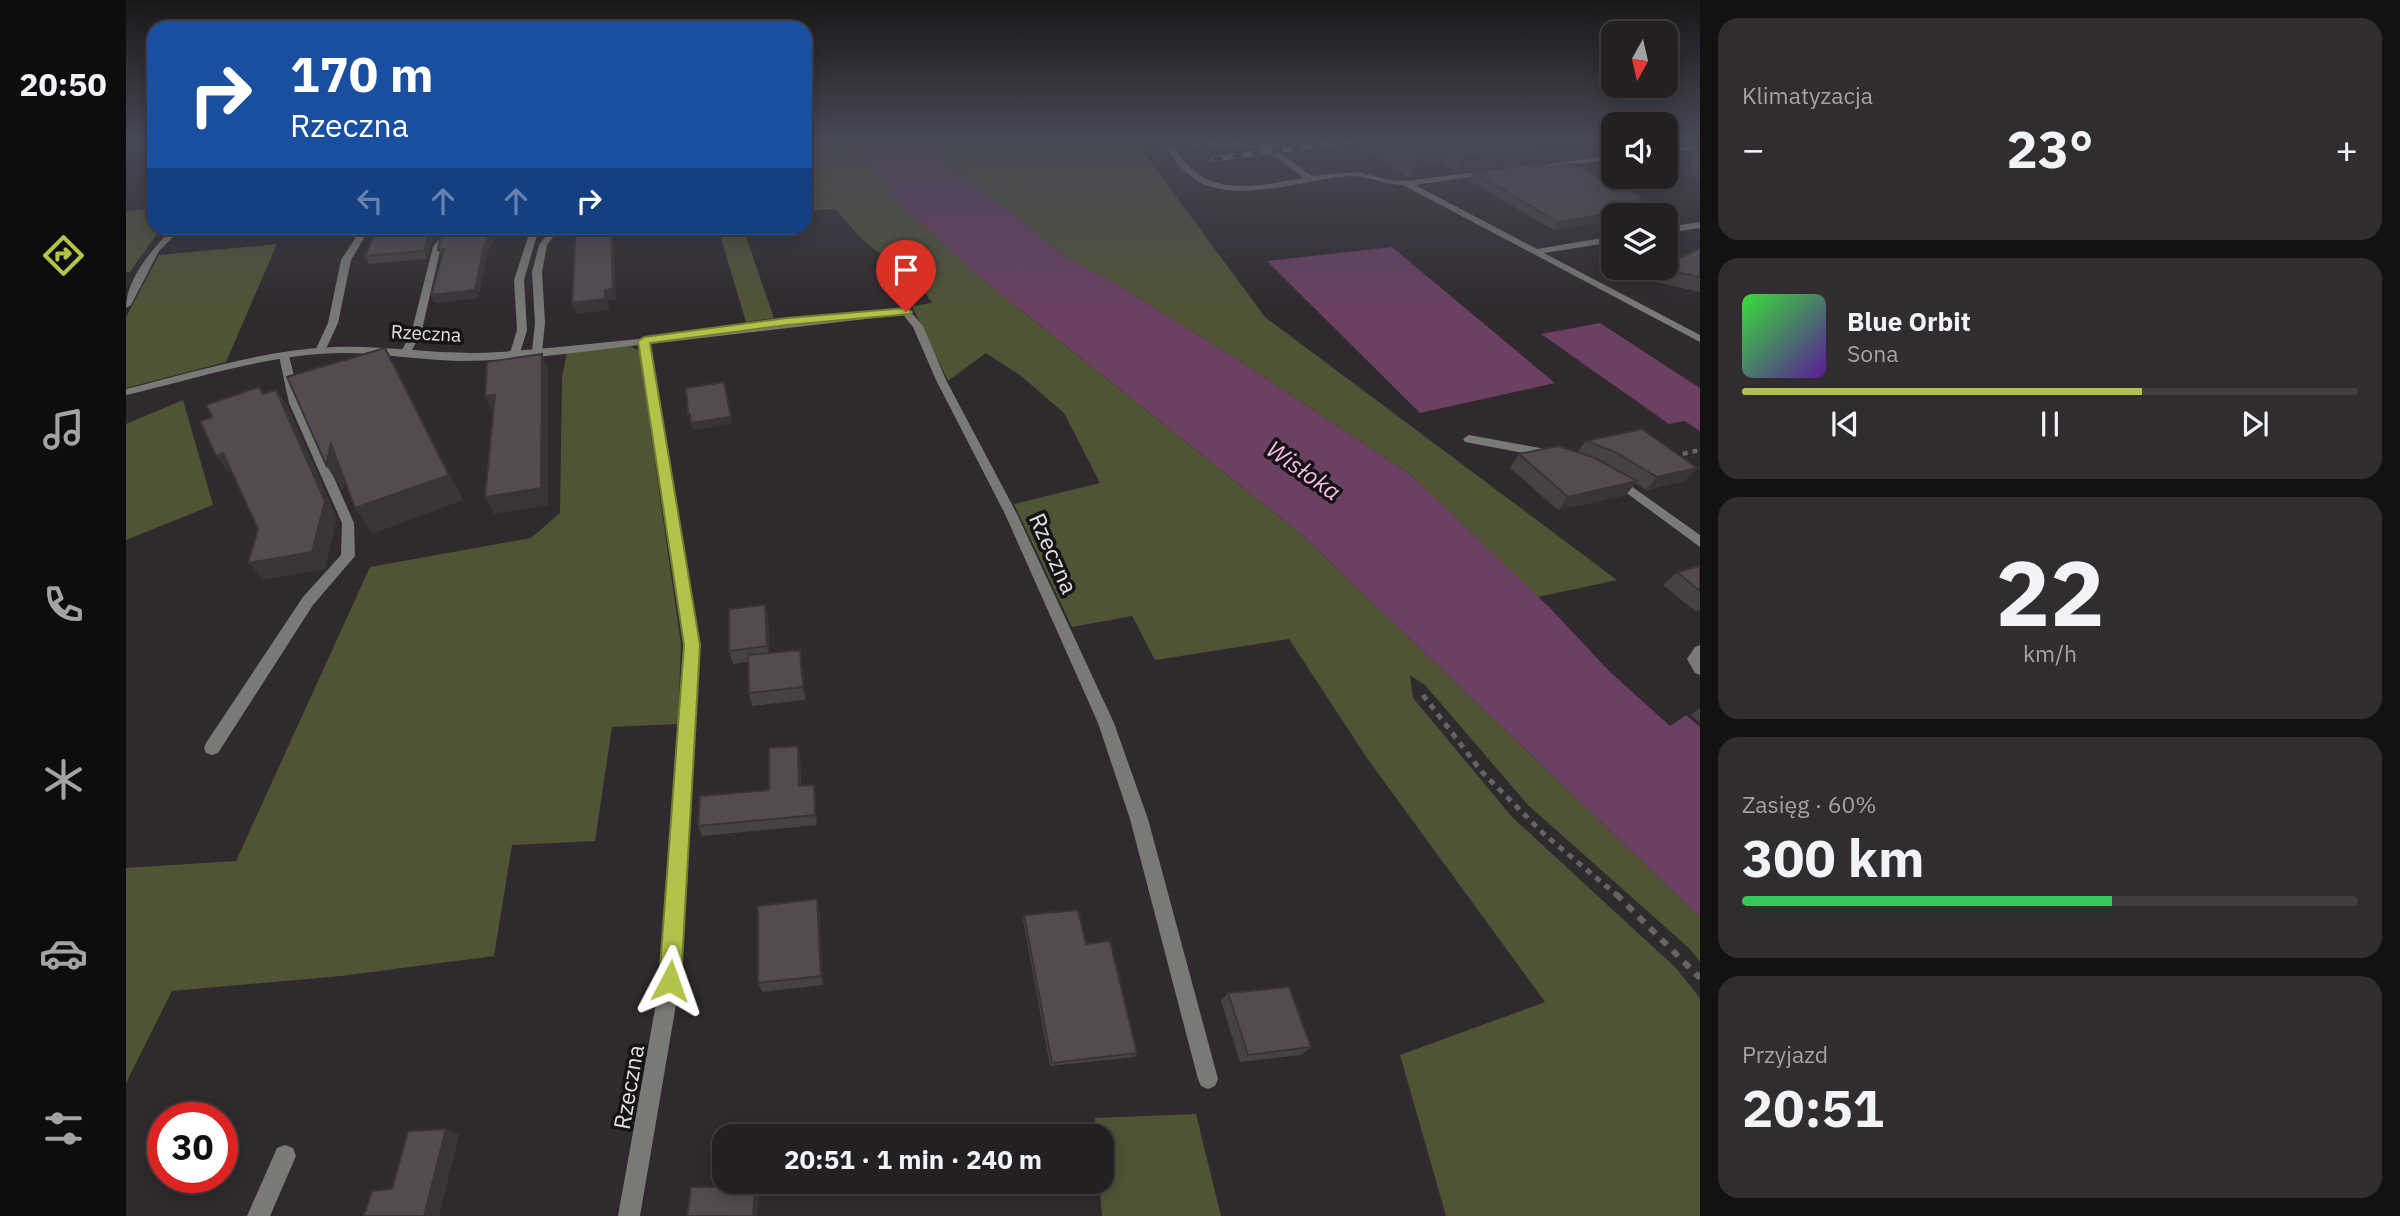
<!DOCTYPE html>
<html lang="pl">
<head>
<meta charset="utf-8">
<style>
  :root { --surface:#241f22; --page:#302c2f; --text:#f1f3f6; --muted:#a3a2a5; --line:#413d40; --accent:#b4c24a }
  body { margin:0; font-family:"IBM Plex Sans",sans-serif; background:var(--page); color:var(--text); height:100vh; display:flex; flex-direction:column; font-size:26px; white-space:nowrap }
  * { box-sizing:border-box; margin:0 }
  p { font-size:23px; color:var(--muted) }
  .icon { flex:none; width:38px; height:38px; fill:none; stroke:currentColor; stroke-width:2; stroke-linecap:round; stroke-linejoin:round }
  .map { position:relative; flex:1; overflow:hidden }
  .sheet { display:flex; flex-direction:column; gap:18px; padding:18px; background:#141113; width:700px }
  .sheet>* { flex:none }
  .top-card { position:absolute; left:21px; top:21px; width:665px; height:214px; border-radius:21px; box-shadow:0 4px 18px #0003,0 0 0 2px var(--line); background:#1a4fa0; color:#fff; overflow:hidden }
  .needle { width:46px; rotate:188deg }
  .tools { position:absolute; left:1475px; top:21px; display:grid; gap:14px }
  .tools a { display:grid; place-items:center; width:77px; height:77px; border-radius:14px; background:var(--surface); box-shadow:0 4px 18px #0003,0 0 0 2px var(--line); font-size:35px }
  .speed { position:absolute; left:21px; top:1102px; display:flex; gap:14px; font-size:35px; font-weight:700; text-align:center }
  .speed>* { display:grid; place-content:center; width:91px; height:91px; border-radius:50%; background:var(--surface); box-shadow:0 4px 18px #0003,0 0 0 2px var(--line); line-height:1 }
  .speed .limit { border:10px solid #d22; background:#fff; color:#111 }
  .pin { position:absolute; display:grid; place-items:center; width:60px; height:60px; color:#fff; margin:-72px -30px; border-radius:50% 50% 50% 0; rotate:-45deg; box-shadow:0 0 7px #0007 }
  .pin .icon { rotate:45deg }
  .me { position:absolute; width:77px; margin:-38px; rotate:4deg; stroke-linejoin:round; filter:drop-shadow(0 0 5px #0008) }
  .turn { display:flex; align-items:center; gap:24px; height:147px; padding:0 28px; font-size:32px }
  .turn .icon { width:91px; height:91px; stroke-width:2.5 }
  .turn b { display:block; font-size:49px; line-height:60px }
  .lanes { display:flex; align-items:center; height:66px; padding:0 28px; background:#0003; justify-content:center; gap:35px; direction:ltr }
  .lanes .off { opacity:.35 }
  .big { font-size:52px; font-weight:700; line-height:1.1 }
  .sheet .widget { flex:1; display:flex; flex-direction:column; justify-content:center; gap:10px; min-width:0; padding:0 24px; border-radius:21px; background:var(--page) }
  .sheet .dial { align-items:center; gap:0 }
  .dial b { font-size:91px; line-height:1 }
  .song { display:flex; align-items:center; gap:21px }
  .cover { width:84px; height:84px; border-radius:10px; background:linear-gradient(135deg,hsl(120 70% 55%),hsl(270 70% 35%)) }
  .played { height:7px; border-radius:4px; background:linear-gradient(90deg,var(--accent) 65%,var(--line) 65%) }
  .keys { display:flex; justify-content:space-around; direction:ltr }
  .heat { display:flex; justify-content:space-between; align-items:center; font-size:38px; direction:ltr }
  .charge { height:10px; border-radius:5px; background:linear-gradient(90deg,#34c759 60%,var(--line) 0) }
  .trip { position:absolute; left:586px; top:1124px; width:402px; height:70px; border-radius:21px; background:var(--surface); box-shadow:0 4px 18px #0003,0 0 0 2px var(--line); font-weight:700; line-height:70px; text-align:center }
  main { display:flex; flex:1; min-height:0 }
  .tabs { display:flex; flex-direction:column; width:126px; justify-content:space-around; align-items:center; background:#0e0c0e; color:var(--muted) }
  .tabs .icon { width:49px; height:49px }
  .tabs .current { color:var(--accent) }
  .tabs b { font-size:32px; color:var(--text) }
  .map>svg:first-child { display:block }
  .green { fill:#4f5435 }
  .water { fill:#6b4060 }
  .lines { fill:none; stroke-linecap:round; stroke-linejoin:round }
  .path-far2 { stroke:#686266; stroke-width:4.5; stroke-dasharray:5 5; stroke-linecap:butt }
  .path-far1 { stroke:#686266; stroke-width:5; stroke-dasharray:6 6; stroke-linecap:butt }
  .path { stroke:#686266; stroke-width:6; stroke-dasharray:8 8; stroke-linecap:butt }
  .lane { fill:#797a76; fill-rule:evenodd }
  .street { fill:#797a76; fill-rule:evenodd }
  .rail-casing { stroke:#a09b9e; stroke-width:5 }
  .rail { stroke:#161215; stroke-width:3.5; stroke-dasharray:10; stroke-linecap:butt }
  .wall { fill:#474045 }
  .shaded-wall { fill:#3a3438 }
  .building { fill:#534b50; stroke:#3a3438; stroke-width:2 }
  .route { fill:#b4c24a; stroke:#757e30; stroke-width:2 }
  .labels { text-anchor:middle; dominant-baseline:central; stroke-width:7; stroke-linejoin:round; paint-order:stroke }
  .far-street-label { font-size:19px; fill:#e3dee1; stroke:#161215 }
  .street-label { font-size:23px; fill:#e3dee1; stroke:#161215 }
  .water-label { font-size:24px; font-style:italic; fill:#f7bee6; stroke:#161215 }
</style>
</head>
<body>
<main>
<nav class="tabs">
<b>20:50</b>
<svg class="icon current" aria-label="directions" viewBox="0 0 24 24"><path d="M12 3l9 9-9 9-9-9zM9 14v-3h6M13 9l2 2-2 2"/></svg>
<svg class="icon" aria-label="music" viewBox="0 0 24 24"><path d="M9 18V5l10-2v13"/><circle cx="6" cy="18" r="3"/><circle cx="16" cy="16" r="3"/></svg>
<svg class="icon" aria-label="phone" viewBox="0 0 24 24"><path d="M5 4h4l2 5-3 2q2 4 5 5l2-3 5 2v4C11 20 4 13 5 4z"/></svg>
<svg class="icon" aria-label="climate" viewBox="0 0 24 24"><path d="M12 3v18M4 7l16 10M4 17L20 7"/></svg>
<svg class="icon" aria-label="car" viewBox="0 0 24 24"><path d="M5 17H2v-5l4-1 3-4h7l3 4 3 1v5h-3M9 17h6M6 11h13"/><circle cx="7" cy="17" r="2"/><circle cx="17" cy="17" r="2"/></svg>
<svg class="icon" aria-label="filters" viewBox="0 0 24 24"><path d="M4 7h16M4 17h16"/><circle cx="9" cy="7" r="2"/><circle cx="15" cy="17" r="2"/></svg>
</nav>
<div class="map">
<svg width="1574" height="1216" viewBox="0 0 1574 1216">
  <rect width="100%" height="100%" fill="#30292e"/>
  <g class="green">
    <polygon points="679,141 725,141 771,200 850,274 1175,534 1574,917 1574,962 1564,949 1402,805 1299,685 1284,675 1287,698 1386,817 1550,968 1574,998 1574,1216 1320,1216 1274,1055 1419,1002 1241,758 1163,639 1029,660 1006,616 946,627 888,504 974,483 938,413 894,375 860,353 822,381 786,306 806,303 789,276 755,255 735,238 709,209 679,211"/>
    <polygon points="805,141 1009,141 1139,317 1491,580 1412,597 1285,475 1112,360 992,285 937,256 900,224 831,172"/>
    <polygon points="28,209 28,228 35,228 4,272 0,272 0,211"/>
    <polygon points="592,228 617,228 648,318 620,322"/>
    <polygon points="151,244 100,362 0,388 0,317 33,255"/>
    <polygon points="504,346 513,351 555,644 552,724 486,727 469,841 386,845 368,956 215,976 46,991 0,1083 0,868 110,861 244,567 405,538 434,513 436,377 441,352"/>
    <polygon points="57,400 87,505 0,540 0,424"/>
    <polygon points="1070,1114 1095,1216 976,1216 973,1181 976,1181 976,1136 970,1136 969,1118"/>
  </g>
  <g class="water">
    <polygon points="725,141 805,141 831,172 900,224 937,256 992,285 1112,360 1285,475 1425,609 1483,671 1544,726 1560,715 1574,727 1574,917 1175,534 850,274 771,200"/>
    <polygon points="1266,247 1429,383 1294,413 1141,261"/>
    <polygon points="1474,323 1574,388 1574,431 1559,421 1543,424 1415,334"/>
  </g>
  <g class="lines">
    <polyline class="path-far2" points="1547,456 1574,450"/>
    <polyline class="path-far1" points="1297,695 1356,772 1418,834 1492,896"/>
    <polyline class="path" points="1490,894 1574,978"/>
    <g class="lane">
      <path d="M1036,141H1044C1052,152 1060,166 1072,174C1101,195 1146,183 1178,178L1142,151L1074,141L1134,146L1133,144L1137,142L1141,143L1180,141L1146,147L1186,176L1231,172L1263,180L1280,181L1368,170V174H1365L1289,185L1411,249L1488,236V242L1418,253L1574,335V342L1277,185C1259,185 1243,176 1225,176C1179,178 1108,207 1067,178C1054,169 1045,154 1036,141Z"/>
      <polygon points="1574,145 1574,149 1540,153 1540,149"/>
      <polygon points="1488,155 1488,159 1402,170 1398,168"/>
      <polygon points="1574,222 1574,228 1540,233 1540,227"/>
      <path d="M48,228H56L33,251L5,305L0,308C0,279 27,247 48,228Z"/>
      <polygon points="236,228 244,228 225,260 212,323 198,353 190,353 189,351 202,323 215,260"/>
      <polygon points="322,228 330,228 315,247 295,334 283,355 275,355 274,353 285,334 307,247"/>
      <polygon points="405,228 413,228 398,280 401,330 394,353 389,356 384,353 391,330 388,280"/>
      <polygon points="426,228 434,228 421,245 416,272 419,323 416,352 411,355 406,352 409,323 406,272 413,245"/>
      <polygon points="777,310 783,310 797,326 820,380 891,514 988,723 1022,819 1092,1079 1089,1086 1082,1089 1075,1086 1072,1079 1004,819 972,723 879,514 810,380 787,327 775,312"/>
      <polygon points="158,353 163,356 175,403 228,523 229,556 187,605 92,753 86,755 80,753 78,748 80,743 177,597 215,555 216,523 163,403 153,356"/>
      <polygon points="1343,435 1430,451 1436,455 1430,459 1339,442 1337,439"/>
      <polygon points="1491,476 1574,535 1574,547 1487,483 1485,480 1487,477"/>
      <polygon points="1574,645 1574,675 1569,673 1561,659 1569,647"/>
    </g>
    <g class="street">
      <path d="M780,309L783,310V314L524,344L573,645L554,981L514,1216H492L534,981L559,645L513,345C454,352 392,361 332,361C286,360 240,350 193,354C128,359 64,380 0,395V389C68,372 137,350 208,347C263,345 317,356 373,352C509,342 644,322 780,309Z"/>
      <polygon points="159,1145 167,1148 170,1156 144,1216 121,1216 151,1148"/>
    </g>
    <g class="rail-casing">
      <g id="rail">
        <polyline points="1073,146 1118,141"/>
        <polyline points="1087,159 1225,141"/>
      </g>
    </g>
    <use href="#rail" class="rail"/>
  </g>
  <g class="wall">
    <polygon points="1226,141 1394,141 1406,147 1398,164 1330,172 1316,163 1293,166 1292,165 1287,177 1283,178"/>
    <polygon points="1574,146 1574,178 1559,176 1567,153 1570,147"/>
    <polygon points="1423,167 1515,208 1497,210 1427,230 1343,180 1347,172"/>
    <polygon points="324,228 361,254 352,298 309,303 305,295 316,257 312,250"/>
    <polygon points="305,245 301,259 243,264 239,256"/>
    <polygon points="1574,248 1574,292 1525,281 1534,268"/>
    <polygon points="1516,429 1559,481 1520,490 1509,483 1500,495 1432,510 1384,468 1393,454 1451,452 1460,441"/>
    <polygon points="1574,566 1574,610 1569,611 1537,585 1551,572"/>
    <polygon points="639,605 642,618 643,653 676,663 679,700 626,706 623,693 622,662 607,664 603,651"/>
    <polygon points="1574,708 1574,723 1565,715"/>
    <polygon points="674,756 675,786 689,795 691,825 576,836 572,826 643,790"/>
    <polygon points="691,899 693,910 697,985 636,992 632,983"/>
    <polygon points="898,915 960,944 1011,1053 1009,1057 924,1066 897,920"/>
    <polygon points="1102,993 1185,1047 1175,1055 1114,1062 1095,1001"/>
  </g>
  <g class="shaded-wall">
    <polygon points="1323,147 1316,163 1293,166 1300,150"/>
    <polygon points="1406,147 1398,164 1330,172 1338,156"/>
    <polygon points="1290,161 1294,161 1287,177 1283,178"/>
    <polygon points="1520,199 1515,208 1481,212 1485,204"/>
    <polygon points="1499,211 1497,215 1488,215 1488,221 1427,230 1432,222"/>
    <polygon points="310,228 319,228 305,245 301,259 298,251 302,237"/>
    <polygon points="368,228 376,228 361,254 352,298 309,303 305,295 358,246"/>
    <polygon points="485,228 487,228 490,300 482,301 483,310 450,314 446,303 479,290"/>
    <polygon points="416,354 422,370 422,505 368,514 359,497"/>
    <polygon points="272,373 337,500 246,534 229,508"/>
    <polygon points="150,390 162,407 211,518 199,569 137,580 122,563 199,501"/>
    <polygon points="369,395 376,411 367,413 359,396"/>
    <polygon points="605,417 606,424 567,430 565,423"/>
    <polygon points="205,444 221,469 217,491 200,465"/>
    <polygon points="97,453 110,470 103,473 90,456"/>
    <polygon points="1571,468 1559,481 1520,490 1531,477"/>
    <polygon points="1511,481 1500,495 1432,510 1442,497"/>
    <polygon points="639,605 642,618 644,659 641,646"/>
    <polygon points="674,650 676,663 679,700 677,687"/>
    <polygon points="672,746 674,756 675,796 673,786"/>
    <polygon points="688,785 689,795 691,825 689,815"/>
    <polygon points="691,899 693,910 697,985 695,976"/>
    <polygon points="320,1129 333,1135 313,1216 298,1216"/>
    <polygon points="629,1187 634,1191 631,1216 627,1216"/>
  </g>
  <g class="building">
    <polygon points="1257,141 1283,141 1294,161 1290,161"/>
    <polygon points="1285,141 1394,141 1406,147 1338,156 1323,147 1300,150"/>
    <polygon points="1574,146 1574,171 1562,170 1570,147"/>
    <polygon points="1416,163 1423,167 1447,164 1520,199 1485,204 1499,211 1432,222 1347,172"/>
    <polygon points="251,228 310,228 302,237 298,251 239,256"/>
    <polygon points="324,228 368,228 358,246 349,290 305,295 318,249 312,250 314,240"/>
    <polygon points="450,228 485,228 487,289 479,290 479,299 446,303"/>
    <polygon points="1574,248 1574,277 1534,268 1540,268 1540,265"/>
    <polygon points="259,348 323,475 229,508 205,444 200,465 161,377"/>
    <polygon points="416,354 415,488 359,497 369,395 359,396 361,362"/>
    <polygon points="598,382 605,417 565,423 564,414 562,414 560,388"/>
    <polygon points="133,387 137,394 150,390 199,501 186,552 122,563 132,529 97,453 90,456 74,421 86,417 80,405"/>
    <polygon points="1516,429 1571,468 1531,477 1489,452 1460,441"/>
    <polygon points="1432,446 1467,457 1511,481 1442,497 1393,454"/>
    <polygon points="1574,566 1574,591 1551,572"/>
    <polygon points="639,605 641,646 603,651 603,609"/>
    <polygon points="674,650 677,687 623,693 622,655"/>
    <polygon points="672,746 673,786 688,785 689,815 572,826 574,796 643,790 643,748"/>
    <polygon points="691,899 695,976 632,983 632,906"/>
    <polygon points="952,910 960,944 984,941 1011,1053 926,1063 898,915"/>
    <polygon points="1163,987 1185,1047 1122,1055 1102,993"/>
    <polygon points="320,1129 298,1216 238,1216 246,1191 266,1189 282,1131"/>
    <polygon points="565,1187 629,1187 627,1216 561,1216"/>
  </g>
  <linearGradient id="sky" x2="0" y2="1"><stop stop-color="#1a1719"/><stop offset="0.45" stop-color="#484957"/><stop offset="1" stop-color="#484957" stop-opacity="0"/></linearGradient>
  <rect width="1574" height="311" fill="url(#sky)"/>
  <polygon class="route" points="780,308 786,312 784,314 661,325 524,343 574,645 555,981 551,989 544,992 536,989 533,981 558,645 512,341 518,337 661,318"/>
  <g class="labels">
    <g class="far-street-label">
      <text transform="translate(300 333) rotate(3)">Rzeczna</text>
    </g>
    <g class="street-label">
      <text transform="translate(928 553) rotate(66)">Rzeczna</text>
      <text transform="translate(502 1087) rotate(-80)">Rzeczna</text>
    </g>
    <g class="water-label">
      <text transform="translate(1178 470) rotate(35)">Wisłoka</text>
    </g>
  </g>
</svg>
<div class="tools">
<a><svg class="needle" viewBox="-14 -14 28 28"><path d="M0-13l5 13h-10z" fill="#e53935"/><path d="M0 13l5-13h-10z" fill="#a3a2a5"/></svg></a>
<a><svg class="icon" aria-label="sound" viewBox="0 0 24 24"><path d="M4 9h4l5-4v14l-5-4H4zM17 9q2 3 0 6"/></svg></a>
<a><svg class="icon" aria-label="layers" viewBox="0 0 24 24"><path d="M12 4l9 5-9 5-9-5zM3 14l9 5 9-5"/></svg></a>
</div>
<div class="speed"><div class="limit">30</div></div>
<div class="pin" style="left:780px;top:312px;background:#d93025"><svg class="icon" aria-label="arrive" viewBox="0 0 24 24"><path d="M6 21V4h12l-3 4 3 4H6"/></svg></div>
<svg class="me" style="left:544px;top:981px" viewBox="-20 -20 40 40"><path d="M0-17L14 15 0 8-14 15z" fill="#b4c24a" stroke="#fff" stroke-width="4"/></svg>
<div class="trip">20:51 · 1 min · 240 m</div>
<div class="top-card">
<div class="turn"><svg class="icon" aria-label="right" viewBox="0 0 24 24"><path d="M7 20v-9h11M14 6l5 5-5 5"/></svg><div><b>170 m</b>Rzeczna</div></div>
<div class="lanes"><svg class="icon off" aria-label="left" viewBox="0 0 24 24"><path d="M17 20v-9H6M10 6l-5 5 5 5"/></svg><svg class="icon off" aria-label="ahead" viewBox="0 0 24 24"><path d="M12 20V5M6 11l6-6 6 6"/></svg><svg class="icon off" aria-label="ahead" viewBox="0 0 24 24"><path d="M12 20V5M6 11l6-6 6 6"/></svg><svg class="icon" aria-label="right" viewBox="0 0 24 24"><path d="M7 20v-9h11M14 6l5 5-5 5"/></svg></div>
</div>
</div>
<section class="sheet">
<div class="widget"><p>Klimatyzacja</p>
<div class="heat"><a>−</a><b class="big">23°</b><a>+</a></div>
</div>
<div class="widget">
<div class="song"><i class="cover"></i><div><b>Blue Orbit</b><p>Sona</p></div></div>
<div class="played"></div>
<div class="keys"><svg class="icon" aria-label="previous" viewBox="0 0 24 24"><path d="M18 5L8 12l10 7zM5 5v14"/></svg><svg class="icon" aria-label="pause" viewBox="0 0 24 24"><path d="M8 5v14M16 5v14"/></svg><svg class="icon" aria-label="next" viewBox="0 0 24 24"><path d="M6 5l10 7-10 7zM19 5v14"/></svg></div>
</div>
<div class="widget dial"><b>22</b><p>km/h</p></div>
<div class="widget"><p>Zasięg · 60%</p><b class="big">300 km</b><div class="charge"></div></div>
<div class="widget"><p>Przyjazd</p><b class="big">20:51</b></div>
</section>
</main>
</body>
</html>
